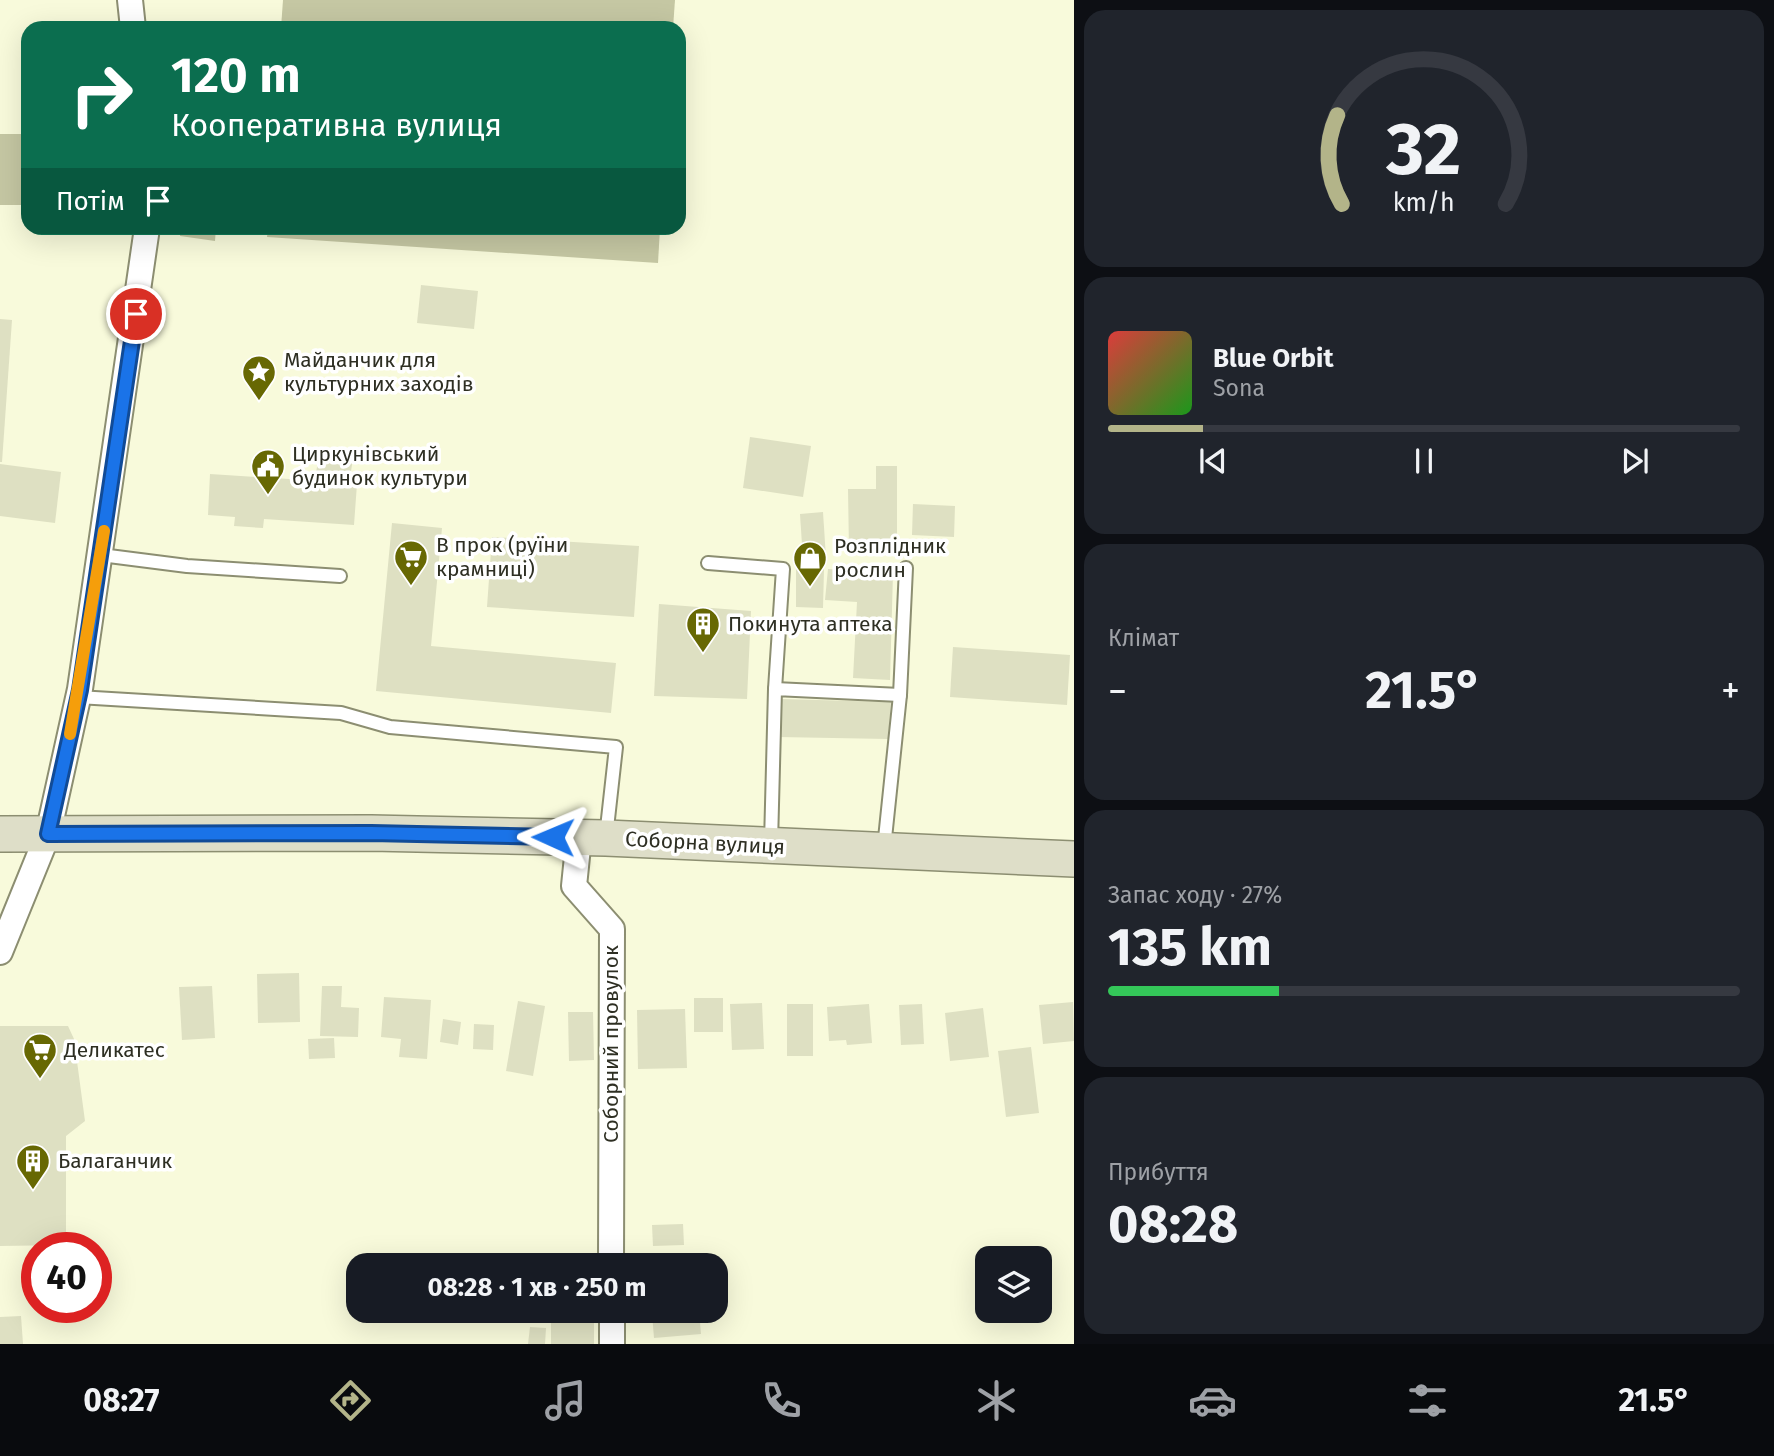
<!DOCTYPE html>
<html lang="uk">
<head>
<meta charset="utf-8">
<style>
  :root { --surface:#171b24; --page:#20242c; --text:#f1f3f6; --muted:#9ea1a6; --line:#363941; --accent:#b3b489 }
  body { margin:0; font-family:"Fira Sans",sans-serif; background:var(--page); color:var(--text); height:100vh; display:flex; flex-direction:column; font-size:26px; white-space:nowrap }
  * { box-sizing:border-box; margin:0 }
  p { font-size:23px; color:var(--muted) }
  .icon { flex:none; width:38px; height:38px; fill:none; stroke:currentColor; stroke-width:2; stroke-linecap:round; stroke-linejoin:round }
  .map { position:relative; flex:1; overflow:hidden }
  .side { display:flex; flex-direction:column; gap:10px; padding:10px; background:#0d0f14; width:700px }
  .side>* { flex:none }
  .top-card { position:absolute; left:21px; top:21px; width:665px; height:214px; border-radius:21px; box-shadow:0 7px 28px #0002; background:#0b6e4f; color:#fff; overflow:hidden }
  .fabs { position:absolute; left:975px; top:1246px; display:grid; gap:14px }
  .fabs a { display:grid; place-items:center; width:77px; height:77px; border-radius:14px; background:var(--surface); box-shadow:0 7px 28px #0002; font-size:35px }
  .speed { position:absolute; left:21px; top:1232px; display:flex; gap:14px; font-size:35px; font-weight:700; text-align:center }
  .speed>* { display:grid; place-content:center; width:91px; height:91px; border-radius:50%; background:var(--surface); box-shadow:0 7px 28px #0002; line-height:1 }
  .speed .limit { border:10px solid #d22; background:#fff; color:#111 }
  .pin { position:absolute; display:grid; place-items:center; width:60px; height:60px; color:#fff; margin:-30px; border:4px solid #fff; border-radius:50%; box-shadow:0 2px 7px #0007 }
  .me { position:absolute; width:77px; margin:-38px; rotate:271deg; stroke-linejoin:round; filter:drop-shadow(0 0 5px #0008) }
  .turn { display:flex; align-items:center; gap:24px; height:147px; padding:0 35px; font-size:32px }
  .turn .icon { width:91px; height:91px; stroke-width:2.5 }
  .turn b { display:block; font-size:49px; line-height:60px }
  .then { display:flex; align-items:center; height:66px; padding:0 35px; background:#0003; gap:14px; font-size:26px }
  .big { font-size:52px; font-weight:700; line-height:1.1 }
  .side .card { flex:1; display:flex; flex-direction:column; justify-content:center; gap:10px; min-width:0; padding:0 24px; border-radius:21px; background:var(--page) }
  .side .dial { align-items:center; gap:0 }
  .dial svg { height:182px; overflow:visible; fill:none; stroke:var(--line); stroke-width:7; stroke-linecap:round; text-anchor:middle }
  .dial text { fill:var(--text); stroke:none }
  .song { display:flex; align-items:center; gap:21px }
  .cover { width:84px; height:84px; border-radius:10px; background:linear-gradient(135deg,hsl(0 70% 55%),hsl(120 70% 35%)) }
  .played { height:7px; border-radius:4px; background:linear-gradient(90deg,var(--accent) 15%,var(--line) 15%) }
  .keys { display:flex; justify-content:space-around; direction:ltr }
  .heat { display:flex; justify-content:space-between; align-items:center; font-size:38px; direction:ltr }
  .charge { height:10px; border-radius:5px; background:linear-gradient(90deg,#34c759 27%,var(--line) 0) }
  .trip { position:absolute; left:346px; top:1253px; width:382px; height:70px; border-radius:21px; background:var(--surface); box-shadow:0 7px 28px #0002; font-weight:700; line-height:70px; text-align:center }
  .tabs { display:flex; height:112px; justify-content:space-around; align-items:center; background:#090b0e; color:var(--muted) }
  .tabs .icon { width:49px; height:49px }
  .tabs .current { color:var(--accent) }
  .tabs b { font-size:32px; color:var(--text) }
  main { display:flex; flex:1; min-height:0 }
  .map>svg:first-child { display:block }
  .green { fill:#c5c7a3 }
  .building { fill:#dee0c2 }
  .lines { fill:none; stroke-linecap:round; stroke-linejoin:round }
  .lane-casing { stroke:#8c8e71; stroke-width:16 }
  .street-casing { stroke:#8c8e71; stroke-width:28 }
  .secondary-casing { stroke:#8c8e71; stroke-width:38 }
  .lane { stroke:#fff; stroke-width:12 }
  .street { stroke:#fff; stroke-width:24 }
  .secondary { stroke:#dedec8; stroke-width:35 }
  .route-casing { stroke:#114b97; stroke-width:18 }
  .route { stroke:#1a73e8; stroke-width:12 }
  .slow { stroke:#f59e0b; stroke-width:12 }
  .labels { text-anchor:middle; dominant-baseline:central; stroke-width:7; stroke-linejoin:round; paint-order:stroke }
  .poi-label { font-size:21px; fill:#2e2f23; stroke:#fff; text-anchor:start }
  .street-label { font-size:21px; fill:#2e2f23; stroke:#fff }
</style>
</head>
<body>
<main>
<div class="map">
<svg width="1074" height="1344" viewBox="0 0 1074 1344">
  <rect width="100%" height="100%" fill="#f8fadb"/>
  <g class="green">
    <polygon points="283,0 675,0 673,28 281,28"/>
    <rect x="0" y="134" width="28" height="71"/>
    <polygon points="181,228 216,228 215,241 180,236"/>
    <polygon points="268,228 660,228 658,263 267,237"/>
  </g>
  <g class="building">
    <polygon points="421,285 478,291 474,329 417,323"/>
    <polygon points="0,319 12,320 2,462 0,462"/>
    <polygon points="750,437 811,446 803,497 743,488"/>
    <polygon points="320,449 354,453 349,483 357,484 354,525 264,519 263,528 234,526 235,517 208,515 210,474 336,482 315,479"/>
    <polygon points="0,464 61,472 55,523 0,516"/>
    <polygon points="876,466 897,466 897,551 849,551 848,489 876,489"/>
    <polygon points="913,504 955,506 954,537 912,535"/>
    <polygon points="823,512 826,558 803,560 800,514"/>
    <polygon points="392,523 442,528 431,646 616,663 611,713 376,691"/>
    <polygon points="492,537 639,546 634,617 487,607"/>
    <polygon points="796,569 824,569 823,608 796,607"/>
    <polygon points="828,569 893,573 890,680 853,678 857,602 825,600"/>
    <polygon points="659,604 751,611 747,699 654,696"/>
    <polygon points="953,647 1070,655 1067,705 950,697"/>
    <polygon points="781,699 891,702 888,739 778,737"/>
    <polygon points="299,973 300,1022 258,1023 257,974"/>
    <polygon points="212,986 215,1038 182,1040 179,987"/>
    <polygon points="322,986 342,986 341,1007 359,1008 358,1037 320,1036"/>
    <polygon points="384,997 431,1000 427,1059 399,1057 401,1039 381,1037"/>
    <rect x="694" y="998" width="29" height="34"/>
    <polygon points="518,1001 545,1006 533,1076 506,1071"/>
    <polygon points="1073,1002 1074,1041 1043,1044 1039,1005"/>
    <polygon points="762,1003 764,1049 732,1050 730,1004"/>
    <rect x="787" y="1004" width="26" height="52"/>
    <polygon points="869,1004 872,1043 847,1045 846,1040 829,1041 827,1007"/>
    <polygon points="922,1004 924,1044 901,1045 899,1005"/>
    <polygon points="983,1008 989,1057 950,1061 945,1013"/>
    <polygon points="685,1009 687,1068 638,1069 637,1010"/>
    <polygon points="568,1012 593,1012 594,1060 569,1061"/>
    <polygon points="443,1019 461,1022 458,1045 440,1042"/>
    <polygon points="474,1024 494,1025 493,1050 473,1049"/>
    <polygon points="0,1026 68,1026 74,1039 85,1121 66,1136 66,1245 0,1246"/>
    <polygon points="334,1038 335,1058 309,1059 308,1039"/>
    <polygon points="1031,1047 1039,1113 1006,1117 998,1051"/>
    <polygon points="683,1224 684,1245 653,1246 652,1225"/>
    <polygon points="678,1257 679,1265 637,1265 637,1261"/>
    <rect x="551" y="1311" width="43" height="33"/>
    <polygon points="699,1311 701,1334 654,1338 652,1313"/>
    <polygon points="21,1316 23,1344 0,1344 0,1317"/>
    <polygon points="530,1327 546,1328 545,1344 528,1344"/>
  </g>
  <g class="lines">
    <g class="lane-casing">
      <g id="lane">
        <polyline points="101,555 187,566 340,576"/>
        <polyline points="708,563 783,569 775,689"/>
        <polyline points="78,697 341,713 390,727 616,747 606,837"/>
        <polyline points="771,843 775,689 900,695"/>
        <polyline points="884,848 900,695 906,568"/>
      </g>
    </g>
    <g class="street-casing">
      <g id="street">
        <polyline points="130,0 133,28"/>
        <polyline points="579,837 574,886 612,929 611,1265"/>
        <polyline points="0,952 48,834 80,689 147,228"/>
        <polyline points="612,1311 612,1344"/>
      </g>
    </g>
    <g class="secondary-casing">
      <polyline id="secondary" points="0,834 371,833 606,838 1074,859"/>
    </g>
    <use href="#lane" class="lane"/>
    <use href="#street" class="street"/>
    <use href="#secondary" class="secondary"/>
  </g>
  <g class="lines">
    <g class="route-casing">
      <polyline id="route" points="136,314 80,690 48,834 371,833 553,837"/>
    </g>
    <use href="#route" class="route"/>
    <polyline class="slow" points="70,734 104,531"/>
  </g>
  <defs>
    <g id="sight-pin" transform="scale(1.75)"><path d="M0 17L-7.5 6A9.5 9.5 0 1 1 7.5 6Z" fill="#676803" stroke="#fff"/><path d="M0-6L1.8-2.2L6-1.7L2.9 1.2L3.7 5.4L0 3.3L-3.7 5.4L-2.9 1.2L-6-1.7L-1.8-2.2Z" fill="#fff"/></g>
    <g id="civic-pin" transform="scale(1.75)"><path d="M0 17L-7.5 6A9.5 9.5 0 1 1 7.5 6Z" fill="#676803" stroke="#fff"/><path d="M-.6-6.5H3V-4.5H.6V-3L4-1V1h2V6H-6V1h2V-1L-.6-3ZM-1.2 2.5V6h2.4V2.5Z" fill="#fff"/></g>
    <g id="supermarket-pin" transform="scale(1.75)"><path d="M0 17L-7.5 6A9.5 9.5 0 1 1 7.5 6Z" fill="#676803" stroke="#fff"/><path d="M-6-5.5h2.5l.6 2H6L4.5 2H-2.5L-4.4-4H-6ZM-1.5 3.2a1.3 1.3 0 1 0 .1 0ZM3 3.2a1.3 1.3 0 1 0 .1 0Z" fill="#fff"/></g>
    <g id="shop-pin" transform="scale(1.75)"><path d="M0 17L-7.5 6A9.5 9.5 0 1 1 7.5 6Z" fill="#676803" stroke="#fff"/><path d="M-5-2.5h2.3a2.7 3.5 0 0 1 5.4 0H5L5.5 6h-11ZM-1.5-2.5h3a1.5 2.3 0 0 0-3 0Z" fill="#fff"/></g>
    <g id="building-pin" transform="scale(1.75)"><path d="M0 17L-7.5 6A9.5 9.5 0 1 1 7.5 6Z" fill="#676803" stroke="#fff"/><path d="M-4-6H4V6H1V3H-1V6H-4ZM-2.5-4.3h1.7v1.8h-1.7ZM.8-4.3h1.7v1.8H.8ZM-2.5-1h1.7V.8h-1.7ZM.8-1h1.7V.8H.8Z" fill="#fff"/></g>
  </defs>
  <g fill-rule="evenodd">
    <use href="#sight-pin" x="259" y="372"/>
    <use href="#civic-pin" x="268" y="466"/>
    <use href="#supermarket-pin" x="411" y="557"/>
    <use href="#shop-pin" x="810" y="558"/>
    <use href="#building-pin" x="703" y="624"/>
    <use href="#supermarket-pin" x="40" y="1050"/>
    <use href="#building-pin" x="33" y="1161"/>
  </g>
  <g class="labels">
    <g class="poi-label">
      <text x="284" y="360">Майданчик для<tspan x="284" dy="24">культурних заходів</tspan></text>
      <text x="292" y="454">Циркунівський<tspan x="292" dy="24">будинок культури</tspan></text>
      <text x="436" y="545">В прок (руїни<tspan x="436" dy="24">крамниці)</tspan></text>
      <text x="834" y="546">Розплідник<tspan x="834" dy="24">рослин</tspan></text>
      <text x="728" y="624">Покинута аптека</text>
      <text x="64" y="1050">Деликатес</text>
      <text x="58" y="1161">Балаганчик</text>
    </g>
    <g class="street-label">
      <text transform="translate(705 843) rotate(3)">Соборна вулиця</text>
      <text transform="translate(611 1044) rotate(-90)">Соборний провулок</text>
    </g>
  </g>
</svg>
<div class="fabs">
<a><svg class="icon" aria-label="layers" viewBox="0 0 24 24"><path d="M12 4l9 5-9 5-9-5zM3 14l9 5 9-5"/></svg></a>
</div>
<div class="speed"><div class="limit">40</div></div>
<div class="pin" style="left:136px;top:314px;background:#d93025"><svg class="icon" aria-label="arrive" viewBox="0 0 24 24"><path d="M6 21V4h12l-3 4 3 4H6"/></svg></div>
<svg class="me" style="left:553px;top:837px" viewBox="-20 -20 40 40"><path d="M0-17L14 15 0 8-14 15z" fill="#1a73e8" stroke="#fff" stroke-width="4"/></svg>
<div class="trip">08:28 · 1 хв · 250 m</div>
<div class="top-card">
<div class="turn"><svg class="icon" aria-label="right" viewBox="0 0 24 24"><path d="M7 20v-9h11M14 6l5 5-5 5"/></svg><div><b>120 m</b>Кооперативна вулиця</div></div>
<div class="then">Потім<svg class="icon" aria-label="arrive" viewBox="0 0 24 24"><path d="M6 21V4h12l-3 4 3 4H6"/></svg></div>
</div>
</div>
<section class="side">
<div class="card dial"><svg viewBox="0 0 100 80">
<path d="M14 69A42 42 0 1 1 86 69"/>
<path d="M14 69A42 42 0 0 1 12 30" stroke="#b3b489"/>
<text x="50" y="56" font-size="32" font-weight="700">32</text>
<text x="50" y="72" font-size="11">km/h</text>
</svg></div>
<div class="card">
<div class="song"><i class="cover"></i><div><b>Blue Orbit</b><p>Sona</p></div></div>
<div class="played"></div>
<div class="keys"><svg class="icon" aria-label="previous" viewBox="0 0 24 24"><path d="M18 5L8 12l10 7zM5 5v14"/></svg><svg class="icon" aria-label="pause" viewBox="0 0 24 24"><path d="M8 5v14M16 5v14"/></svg><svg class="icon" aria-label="next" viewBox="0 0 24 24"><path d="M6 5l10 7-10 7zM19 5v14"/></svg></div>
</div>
<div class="card"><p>Клімат</p>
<div class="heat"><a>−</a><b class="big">21.5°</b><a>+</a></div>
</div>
<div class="card"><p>Запас ходу · 27%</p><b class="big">135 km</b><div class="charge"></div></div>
<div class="card"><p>Прибуття</p><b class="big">08:28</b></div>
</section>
</main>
<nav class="tabs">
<b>08:27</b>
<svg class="icon current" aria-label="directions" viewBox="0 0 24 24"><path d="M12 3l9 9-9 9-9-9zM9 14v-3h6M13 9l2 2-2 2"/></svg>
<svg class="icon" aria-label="music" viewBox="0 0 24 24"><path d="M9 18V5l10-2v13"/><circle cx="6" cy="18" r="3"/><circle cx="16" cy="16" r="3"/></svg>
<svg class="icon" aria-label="phone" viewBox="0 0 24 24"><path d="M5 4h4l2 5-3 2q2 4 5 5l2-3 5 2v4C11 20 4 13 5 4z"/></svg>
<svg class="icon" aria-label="climate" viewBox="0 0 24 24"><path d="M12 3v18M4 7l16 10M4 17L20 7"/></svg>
<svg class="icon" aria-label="car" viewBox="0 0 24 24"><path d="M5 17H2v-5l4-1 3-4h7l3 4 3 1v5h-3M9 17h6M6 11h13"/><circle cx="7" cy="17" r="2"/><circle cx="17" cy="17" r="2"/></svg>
<svg class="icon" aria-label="filters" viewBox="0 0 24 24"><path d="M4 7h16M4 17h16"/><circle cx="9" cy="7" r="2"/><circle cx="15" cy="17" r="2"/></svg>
<b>21.5°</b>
</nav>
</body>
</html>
